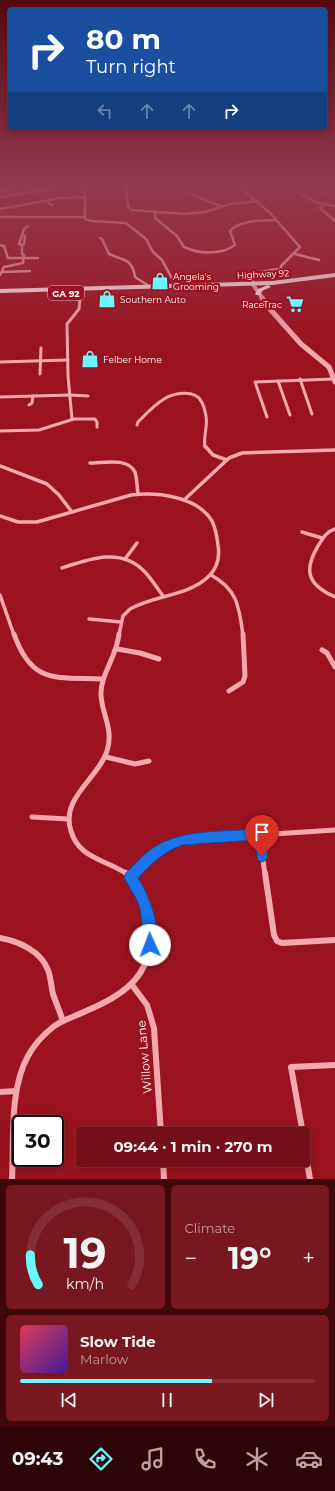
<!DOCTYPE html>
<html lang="en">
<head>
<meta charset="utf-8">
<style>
  :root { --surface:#740e18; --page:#791721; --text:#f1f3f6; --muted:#c29ca2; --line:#862e37; --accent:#6af7ff }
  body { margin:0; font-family:Montserrat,sans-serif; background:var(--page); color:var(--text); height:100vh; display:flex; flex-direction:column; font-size:15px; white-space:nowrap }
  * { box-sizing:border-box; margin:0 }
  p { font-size:13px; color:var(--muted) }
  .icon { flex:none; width:22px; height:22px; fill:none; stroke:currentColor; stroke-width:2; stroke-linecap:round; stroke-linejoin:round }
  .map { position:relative; height:1179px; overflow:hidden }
  .details { display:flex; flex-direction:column; gap:6px; padding:6px; background:#40080d; flex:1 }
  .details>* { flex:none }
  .hud { position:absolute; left:8px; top:8px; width:319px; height:122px; border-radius:4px; box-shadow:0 2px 10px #0003,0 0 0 1px var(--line); background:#1a4fa0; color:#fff; overflow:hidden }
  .speed { position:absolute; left:12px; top:1115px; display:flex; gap:8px; font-size:20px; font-weight:700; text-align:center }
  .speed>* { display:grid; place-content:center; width:52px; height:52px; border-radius:50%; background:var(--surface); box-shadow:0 2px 10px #0003,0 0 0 1px var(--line); line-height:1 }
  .speed .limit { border:2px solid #111; border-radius:6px; background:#fff; color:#111 }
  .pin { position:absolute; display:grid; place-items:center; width:34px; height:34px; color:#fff; margin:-41px -17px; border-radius:50% 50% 50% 0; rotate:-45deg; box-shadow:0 0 4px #0007 }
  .pin .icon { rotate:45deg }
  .me { position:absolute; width:44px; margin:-22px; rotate:358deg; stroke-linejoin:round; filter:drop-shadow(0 0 3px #0008) }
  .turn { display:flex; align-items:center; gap:14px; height:84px; padding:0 12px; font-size:18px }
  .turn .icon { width:52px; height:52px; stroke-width:2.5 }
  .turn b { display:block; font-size:28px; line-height:34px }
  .lanes { display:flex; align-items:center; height:38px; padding:0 12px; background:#0003; justify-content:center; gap:20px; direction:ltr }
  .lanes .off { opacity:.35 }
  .big { font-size:30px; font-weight:700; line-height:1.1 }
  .details .card { flex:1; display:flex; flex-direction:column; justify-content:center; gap:6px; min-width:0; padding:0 14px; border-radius:6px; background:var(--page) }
  .details .dial { align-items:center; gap:0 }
  .dial svg { height:104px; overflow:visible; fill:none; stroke:var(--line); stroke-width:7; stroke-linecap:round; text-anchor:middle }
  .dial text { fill:var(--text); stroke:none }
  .song { display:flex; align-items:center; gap:12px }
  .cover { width:48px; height:48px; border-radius:6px; background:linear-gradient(135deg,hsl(350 70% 55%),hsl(260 70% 35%)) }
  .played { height:4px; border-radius:2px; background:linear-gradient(90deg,var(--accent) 65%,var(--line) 65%) }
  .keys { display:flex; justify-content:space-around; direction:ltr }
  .heat { display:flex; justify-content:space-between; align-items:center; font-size:22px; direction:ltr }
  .details .tiles { flex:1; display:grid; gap:6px; grid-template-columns:1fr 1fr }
  .card:last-child { grid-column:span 2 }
  .trip { position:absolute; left:76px; top:1127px; width:234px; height:40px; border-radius:4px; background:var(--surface); box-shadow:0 2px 10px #0003,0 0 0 1px var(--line); font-weight:700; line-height:40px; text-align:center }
  .dock { display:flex; height:64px; justify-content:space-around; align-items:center; background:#2e060a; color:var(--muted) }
  .dock .icon { width:28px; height:28px }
  .dock .selected { color:var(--accent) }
  .dock b { font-size:18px; color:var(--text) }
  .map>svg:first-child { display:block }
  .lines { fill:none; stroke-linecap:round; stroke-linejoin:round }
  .stream { stroke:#f69aa6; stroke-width:1 }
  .minor-far4 { stroke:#f3a8b0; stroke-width:2.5 }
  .minor-far3 { stroke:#f3a8b0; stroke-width:3 }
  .minor-far2 { stroke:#f3a8b0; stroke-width:3.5 }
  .minor-far1 { stroke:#f3a8b0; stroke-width:5 }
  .minor { stroke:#f3a8b0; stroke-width:6 }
  .tertiary-far1 { stroke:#f3a8b0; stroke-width:4 }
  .tertiary { stroke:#f3a8b0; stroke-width:5 }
  .primary { fill:#fff4f5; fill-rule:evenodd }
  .route { fill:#1a73e8; stroke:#114b97 }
  .labels { text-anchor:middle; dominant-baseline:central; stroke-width:4; stroke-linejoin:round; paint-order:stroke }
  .far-street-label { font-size:9px; fill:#fff; stroke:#9b1320 }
  .far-poi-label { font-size:9px; fill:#fff; stroke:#9b1320; text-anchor:start }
  .shield { fill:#9b1320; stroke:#e1b8bc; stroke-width:1 }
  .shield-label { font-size:9px; font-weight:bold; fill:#fff }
  .near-street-label { font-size:12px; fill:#fff; stroke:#9b1320 }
</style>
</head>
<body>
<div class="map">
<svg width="335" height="1179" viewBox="0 0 335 1179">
  <rect width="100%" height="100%" fill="#9b1320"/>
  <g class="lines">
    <polyline class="stream" points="289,183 295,187 310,188 335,200"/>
    <g class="minor-far4">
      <polyline points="85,183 85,219 92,221 126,223 146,239 153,252 162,260 174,282 183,285"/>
      <polyline points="129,183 126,187 128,207 132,210 184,214 204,212 231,204 258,201"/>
      <polyline points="235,183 270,213 300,247 281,266 281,269"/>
      <polyline points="316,183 335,187"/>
      <polyline points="0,191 44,183"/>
      <polyline points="183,191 221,206"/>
      <polyline points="298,192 315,202 335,206"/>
      <polyline points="0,197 67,186 85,185"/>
      <polyline points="45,201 52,205"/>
      <polyline points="323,205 320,208 335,221"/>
      <polyline points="0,209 60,198 85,197"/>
      <path d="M155,211V218L177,236L184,247C199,254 222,255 235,245L230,231C240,219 263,221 277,220"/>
      <polyline points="0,217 84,217"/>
      <path d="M100,238L102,239L109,254C124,261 132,258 135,277L149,286"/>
      <polyline points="0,245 4,246 8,258 38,258"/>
      <polyline points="22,245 24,244 25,236 23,235"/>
      <polyline points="295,254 319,260"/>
      <polyline points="281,269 288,276"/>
      <polyline points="2,272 30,271"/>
      <polyline points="0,275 4,267 23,263 24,255 22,254 22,245 19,244 24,229 28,226"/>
      <path d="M252,283C255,270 270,270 281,269"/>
      <polyline points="80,299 81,289"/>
    </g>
    <g class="minor-far3">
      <polyline points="0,362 68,360"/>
      <polyline points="40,374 41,348"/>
      <polyline points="300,379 312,414"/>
      <polyline points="278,381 290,415"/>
      <polyline points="0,397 70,395 88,396"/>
      <polyline points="29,405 32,403 33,396"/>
      <polyline points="267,417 255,382 334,379"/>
      <polyline points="72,419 68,376 67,324 79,309 80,298"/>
      <path d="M137,425L138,422C146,414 154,405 164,399C173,393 195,389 201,401C204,405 205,411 206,416C208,427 203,437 205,447"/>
      <polyline points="0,431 39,430 74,419 95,419 97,422 97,427"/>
    </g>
    <g class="minor-far2">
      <polyline points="205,446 213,455 227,460"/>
      <path d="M90,463C103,463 128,457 135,472C137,478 137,487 138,494"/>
      <polyline points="0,466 47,484 59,495 72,512"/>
      <polyline points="184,500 229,458 242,453 335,450"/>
      <path d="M0,516L18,522H37L131,495C157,492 197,496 212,521C216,529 217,537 218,545C220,557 218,567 209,576C189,596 155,595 130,609L123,616L119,635"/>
      <path d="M335,529C326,532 323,538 318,546C303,571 308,585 335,597"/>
      <polyline points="302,532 322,538"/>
      <polyline points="125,559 137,543"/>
      <path d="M62,568C89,559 121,547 144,571C151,578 157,588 163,596"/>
      <path d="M211,575C238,590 239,607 243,635"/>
      <polyline points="0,595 14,635"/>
      <polyline points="89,619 121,622"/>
    </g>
    <g class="minor-far1">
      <path d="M14,634C32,685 56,677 102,679"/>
      <path d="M119,634C117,656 100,675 101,695C102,715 114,729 107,751C98,779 60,798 71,831C73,838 78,846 84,851C97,861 114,865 127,874"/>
      <polyline points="117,649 140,653 159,659"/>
      <polyline points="322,650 327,653 335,667"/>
      <polyline points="229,691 243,682 245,676 243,634"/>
      <polyline points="106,757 135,764 149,761"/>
      <polyline points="32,817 68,819"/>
      <polyline points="259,834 265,874"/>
      <polyline points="133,874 160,851 182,840 335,830"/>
    </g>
    <g class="minor">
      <polyline points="265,873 274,935 277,941 282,943 335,940"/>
      <polyline points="130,877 134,873"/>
      <path d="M0,938C18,941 41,951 48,970C51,978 51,986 53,994C56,1003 60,1012 63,1021"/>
      <polyline points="132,985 147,1005 154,1028 161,1134"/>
      <polyline points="0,1092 16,1091"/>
      <polyline points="303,1134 291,1067 335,1065"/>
      <polyline points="303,1137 310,1179"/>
      <polyline points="163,1160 164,1179"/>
      <path d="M12,1179C14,1141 9,1090 28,1056C34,1045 43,1035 53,1027C62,1020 76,1016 86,1011C127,994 155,973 150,924C148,905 141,886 126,873"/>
    </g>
    <polyline class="tertiary-far1" points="252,283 263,299"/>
    <polyline class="tertiary" points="262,298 270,309 301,344 329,367 335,382"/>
    <g class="primary">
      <polygon points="335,273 335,277 272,285 0,293 0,289 272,281"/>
      <polygon points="268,285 271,287 262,291 260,295 256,295 255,294 258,289"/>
    </g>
  </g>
  <linearGradient id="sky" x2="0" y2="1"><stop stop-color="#550a12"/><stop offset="0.53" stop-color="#93394e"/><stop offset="1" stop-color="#93394e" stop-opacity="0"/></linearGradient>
  <rect width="335" height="348" fill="url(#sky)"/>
  <path class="route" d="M259,829L263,831C266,838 270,853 266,860L262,862L258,860L254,840L182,845C163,852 151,864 138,878C149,895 163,930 154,950L150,952L145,950C140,939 143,921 140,909C137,897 129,888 124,877L126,873C134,866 141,856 150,850C179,828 224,832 259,829Z"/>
  <defs>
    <g id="shop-bare" transform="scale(1.38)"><path d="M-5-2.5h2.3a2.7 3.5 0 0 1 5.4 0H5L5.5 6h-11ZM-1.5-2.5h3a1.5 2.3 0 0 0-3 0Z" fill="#6af7ff" stroke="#9b1320" stroke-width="2.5" paint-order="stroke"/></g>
    <g id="supermarket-bare" transform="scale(1.38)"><path d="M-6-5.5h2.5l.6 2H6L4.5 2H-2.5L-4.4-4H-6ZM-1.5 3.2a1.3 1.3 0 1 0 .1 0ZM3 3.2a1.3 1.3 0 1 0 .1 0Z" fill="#6af7ff" stroke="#9b1320" stroke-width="2.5" paint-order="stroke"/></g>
  </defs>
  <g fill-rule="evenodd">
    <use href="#shop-bare" x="160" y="281"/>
    <use href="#shop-bare" x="107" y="299"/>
    <use href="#supermarket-bare" x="295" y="304"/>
    <use href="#shop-bare" x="90" y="359"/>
  </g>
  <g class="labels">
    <g class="far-street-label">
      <text transform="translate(263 274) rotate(-3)">Highway 92</text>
    </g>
    <g class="far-poi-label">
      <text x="173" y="276">Angela's<tspan x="173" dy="10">Grooming</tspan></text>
      <text x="120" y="299">Southern Auto</text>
      <text x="282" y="304" text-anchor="end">RaceTrac</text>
      <text x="103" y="359">Felber Home</text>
    </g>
    <rect class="shield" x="48" y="286" width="36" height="14" rx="3"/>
    <g class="shield-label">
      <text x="66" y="293">GA 92</text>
    </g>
    <g class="near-street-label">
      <text transform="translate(144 1057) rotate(-95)">Willow Lane</text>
    </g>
  </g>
</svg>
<div class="speed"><div class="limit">30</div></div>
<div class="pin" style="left:262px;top:856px;background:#d93025"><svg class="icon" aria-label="arrive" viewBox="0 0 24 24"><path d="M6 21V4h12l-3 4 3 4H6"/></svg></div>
<svg class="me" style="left:150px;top:945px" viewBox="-20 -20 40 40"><circle r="19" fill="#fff"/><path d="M0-13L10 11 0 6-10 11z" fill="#1a73e8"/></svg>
<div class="trip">09:44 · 1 min · 270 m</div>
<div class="hud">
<div class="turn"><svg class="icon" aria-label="right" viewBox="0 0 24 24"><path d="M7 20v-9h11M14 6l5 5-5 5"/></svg><div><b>80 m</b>Turn right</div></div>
<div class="lanes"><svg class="icon off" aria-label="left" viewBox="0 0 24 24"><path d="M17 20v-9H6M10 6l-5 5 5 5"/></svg><svg class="icon off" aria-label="ahead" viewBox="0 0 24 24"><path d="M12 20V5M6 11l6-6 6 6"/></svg><svg class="icon off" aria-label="ahead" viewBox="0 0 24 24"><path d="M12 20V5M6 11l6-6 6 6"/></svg><svg class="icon" aria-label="right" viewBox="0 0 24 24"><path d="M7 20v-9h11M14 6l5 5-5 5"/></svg></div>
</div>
</div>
<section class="details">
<div class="tiles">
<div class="card dial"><svg viewBox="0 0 100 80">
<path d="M14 69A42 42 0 1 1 86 69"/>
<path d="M14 69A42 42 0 0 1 8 46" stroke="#6af7ff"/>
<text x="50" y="56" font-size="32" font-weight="700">19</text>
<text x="50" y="72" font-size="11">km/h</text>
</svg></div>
<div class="card"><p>Climate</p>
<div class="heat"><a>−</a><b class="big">19°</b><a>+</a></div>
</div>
<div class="card">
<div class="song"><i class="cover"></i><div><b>Slow Tide</b><p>Marlow</p></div></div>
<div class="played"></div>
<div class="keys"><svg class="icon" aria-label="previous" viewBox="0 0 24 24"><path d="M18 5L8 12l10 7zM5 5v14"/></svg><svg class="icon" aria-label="pause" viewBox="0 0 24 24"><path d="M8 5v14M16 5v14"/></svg><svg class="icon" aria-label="next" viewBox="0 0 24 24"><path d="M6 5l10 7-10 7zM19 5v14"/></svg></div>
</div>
</div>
</section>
<nav class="dock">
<b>09:43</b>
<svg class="icon selected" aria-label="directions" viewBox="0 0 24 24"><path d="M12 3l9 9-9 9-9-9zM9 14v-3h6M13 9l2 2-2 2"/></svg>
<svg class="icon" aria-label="music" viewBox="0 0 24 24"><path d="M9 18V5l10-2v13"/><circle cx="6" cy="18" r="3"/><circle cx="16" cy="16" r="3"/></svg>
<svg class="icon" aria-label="phone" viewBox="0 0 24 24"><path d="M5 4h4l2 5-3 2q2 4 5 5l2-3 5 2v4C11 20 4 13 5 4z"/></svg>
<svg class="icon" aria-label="climate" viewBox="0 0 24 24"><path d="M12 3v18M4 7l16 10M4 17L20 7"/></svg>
<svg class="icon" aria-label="car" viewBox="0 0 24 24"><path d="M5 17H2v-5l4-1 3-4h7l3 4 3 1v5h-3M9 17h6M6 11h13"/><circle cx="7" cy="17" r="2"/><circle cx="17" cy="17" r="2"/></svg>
</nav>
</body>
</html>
